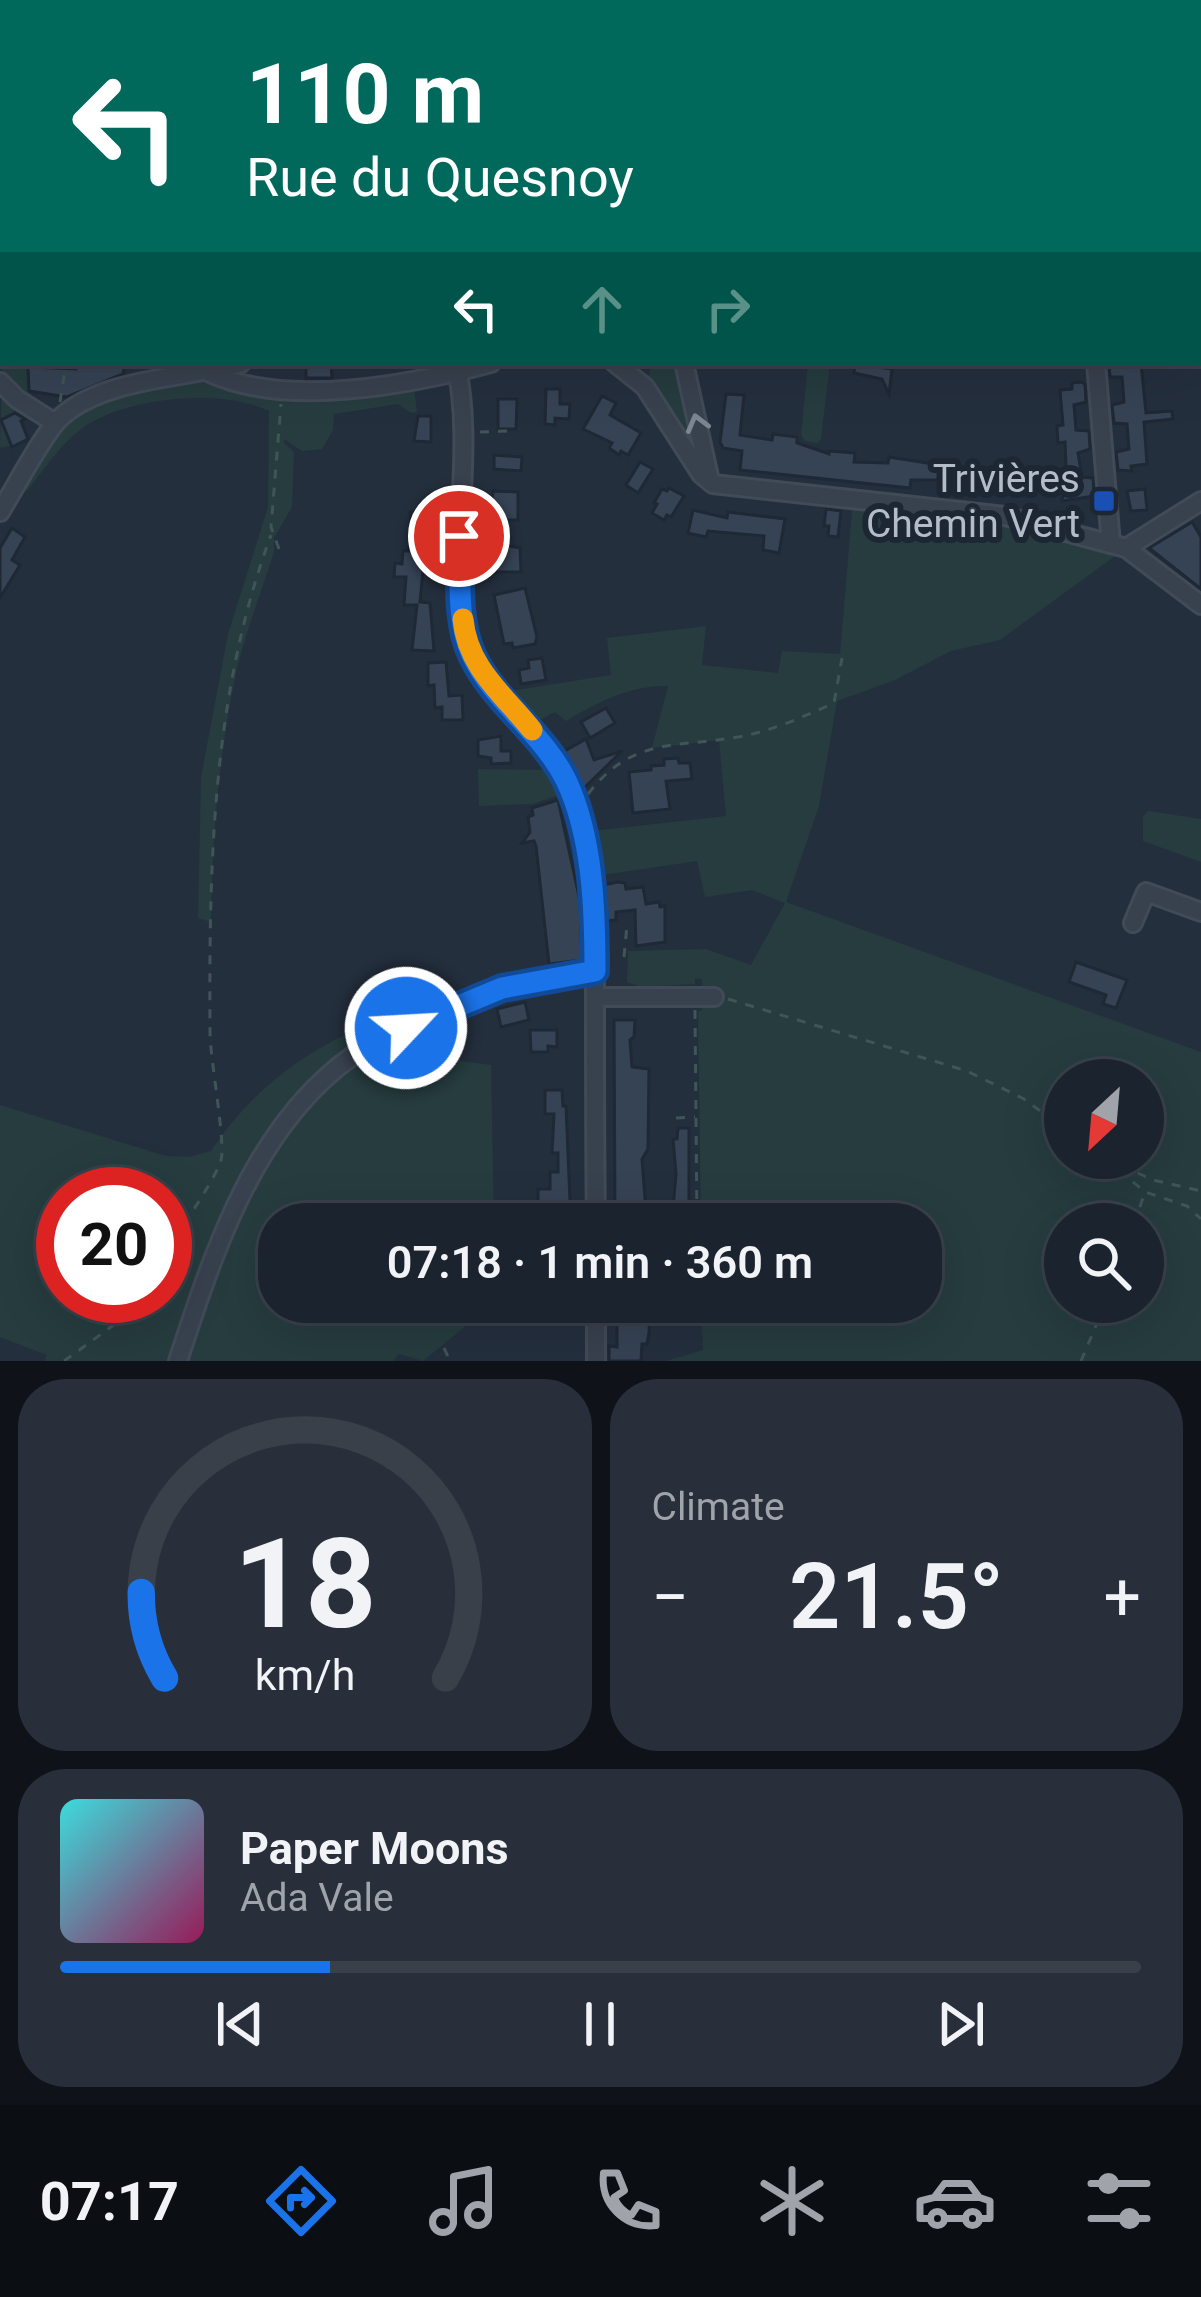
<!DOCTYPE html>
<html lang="en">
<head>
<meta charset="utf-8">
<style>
  :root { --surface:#1b232e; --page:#282f3a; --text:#f1f3f6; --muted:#a0a4aa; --line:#39404a; --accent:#1a73e8 }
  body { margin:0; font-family:Roboto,sans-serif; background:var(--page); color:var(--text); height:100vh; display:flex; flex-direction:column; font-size:45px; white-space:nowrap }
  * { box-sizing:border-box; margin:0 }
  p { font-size:39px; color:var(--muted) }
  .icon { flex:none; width:66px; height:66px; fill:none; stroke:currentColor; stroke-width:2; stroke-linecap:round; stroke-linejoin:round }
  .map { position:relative; height:1361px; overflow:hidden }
  .drawer { display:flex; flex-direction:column; gap:18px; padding:18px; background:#0f1319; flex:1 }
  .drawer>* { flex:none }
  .top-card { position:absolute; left:0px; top:0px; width:1203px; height:366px; box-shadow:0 12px 48px #0002,0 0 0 3px var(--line); background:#00695c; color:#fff; overflow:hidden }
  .needle { width:78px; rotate:206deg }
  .controls { position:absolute; left:1044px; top:1059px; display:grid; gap:24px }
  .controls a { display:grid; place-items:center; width:120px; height:120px; border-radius:50%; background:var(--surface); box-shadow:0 12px 48px #0002,0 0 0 3px var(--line); font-size:60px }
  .speed { position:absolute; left:36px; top:1167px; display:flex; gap:24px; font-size:60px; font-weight:700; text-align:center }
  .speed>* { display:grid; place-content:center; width:156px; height:156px; border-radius:50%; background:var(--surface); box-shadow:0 12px 48px #0002,0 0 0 3px var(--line); line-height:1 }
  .speed .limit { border:18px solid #d22; background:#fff; color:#111 }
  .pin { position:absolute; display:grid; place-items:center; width:102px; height:102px; color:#fff; margin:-51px; border:6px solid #fff; border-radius:50%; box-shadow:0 3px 12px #0007 }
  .me { position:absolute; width:132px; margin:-66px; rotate:65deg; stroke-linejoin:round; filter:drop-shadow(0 0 9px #0008) }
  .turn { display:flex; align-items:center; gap:42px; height:252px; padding:0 48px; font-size:54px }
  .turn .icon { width:156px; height:156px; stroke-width:2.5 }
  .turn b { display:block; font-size:84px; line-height:102px }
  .lanes { display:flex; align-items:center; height:114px; padding:0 48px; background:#0003; justify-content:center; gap:60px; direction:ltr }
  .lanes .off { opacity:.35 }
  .big { font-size:90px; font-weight:600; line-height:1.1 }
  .drawer .tile { flex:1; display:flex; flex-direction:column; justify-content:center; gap:18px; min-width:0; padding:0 42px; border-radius:48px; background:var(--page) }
  .drawer .dial { align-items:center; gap:0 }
  .dial svg { height:312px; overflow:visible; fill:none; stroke:var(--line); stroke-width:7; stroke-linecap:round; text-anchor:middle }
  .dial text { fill:var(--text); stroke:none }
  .song { display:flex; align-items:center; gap:36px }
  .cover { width:144px; height:144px; border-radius:18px; background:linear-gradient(135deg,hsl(180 70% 55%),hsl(330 70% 35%)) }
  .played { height:12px; border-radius:6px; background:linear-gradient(90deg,var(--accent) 25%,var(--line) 25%) }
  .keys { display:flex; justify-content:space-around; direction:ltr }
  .heat { display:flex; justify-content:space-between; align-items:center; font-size:66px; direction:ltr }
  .drawer .tiles { flex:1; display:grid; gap:18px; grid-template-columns:1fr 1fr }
  .tile:last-child { grid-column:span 2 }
  .trip { position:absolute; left:258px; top:1203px; width:684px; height:120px; border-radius:48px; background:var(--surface); box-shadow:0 12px 48px #0002,0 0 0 3px var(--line); font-weight:600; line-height:120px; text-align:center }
  .dock { display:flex; height:192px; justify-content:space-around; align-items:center; background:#0b0e12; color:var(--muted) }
  .dock .icon { width:84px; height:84px }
  .dock .on { color:var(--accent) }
  .dock b { font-size:54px; color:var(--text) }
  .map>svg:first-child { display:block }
  .green { fill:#263c3f; fill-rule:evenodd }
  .building { fill:#364354; stroke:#1f2835; stroke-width:3 }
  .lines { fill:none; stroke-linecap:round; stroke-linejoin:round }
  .minor-casing { stroke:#414a57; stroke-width:22 }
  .path { stroke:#3f5557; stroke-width:3; stroke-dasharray:9 9; stroke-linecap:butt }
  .minor { stroke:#38414e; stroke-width:16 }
  .oneway { stroke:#7c8592 }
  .route-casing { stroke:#114b97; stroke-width:30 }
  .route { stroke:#1a73e8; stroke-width:21 }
  .slow { stroke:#f59e0b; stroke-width:21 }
  .transit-dot { fill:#1a4fb4; stroke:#1d2633; stroke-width:4.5 }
  .labels { text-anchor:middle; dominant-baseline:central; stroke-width:12; stroke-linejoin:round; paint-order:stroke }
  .poi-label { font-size:39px; fill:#b4bcc9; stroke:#1d2633; text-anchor:end }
</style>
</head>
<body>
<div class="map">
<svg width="1201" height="1361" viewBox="0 0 1201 1361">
  <rect width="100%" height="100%" fill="#242f3e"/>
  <g class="green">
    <path d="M3,345V363H30C31,393 31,404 4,419L14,445L0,448Z"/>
    <polygon points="652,363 684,363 698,452 648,378"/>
    <polygon points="808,363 830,363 821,439 817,443 805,441 801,435"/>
    <path d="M208,372L225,386L414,387L417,412L411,413L398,404L334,414L333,430L322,449L302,451L284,439V443L294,452L292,507L274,538V552C262,591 246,630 237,669C219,751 212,838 211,922L198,918L201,777L228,634L268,507L269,411C222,388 127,397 84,427C62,442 44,470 27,491L17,486L74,417L79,405Z"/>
    <path d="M853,500L1005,516L1126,548L1000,640L951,651L895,680L837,701L819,806L786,902L1201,1052V1361H666L703,1350L701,1302H921V1224H701L698,1011H702V979L695,978V984L641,987L627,982L628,951L706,949L751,965L785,903L752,890L705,897L697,861L589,877L582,832L726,816L719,740L652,748L668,686C630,685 598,702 566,721L555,712L539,720L510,691L611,675L607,638L706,626L702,665L778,673L782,651L840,654ZM1065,1080H1143V1158H1065ZM1065,1224H1143V1302H1065Z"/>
    <polygon points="478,769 550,770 571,791 532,804 479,806"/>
    <polygon points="1148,811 1201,819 1201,862 1143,841 1143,817"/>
    <path d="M485,986L491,1005L423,1031L433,1057L491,1065L494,1224H279V1302H495L423,1361L399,1354L393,1361H45L47,1355L0,1337V1105L166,1156L189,1157L211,1151C277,1051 374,1015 485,986ZM63,1194H165V1296H63Z"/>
  </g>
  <g class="building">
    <polygon points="77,363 125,363 123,374 67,397 29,391 28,367 76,369"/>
    <polygon points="314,363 331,363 332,378 306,378 306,368 315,367"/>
    <polygon points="855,363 885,364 884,368 892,369 889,394 882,379 854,373"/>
    <polygon points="1109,363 1141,363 1146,413 1172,411 1173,419 1144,422 1147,464 1131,466 1132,471 1118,470 1116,452 1129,449 1127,424 1114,423 1112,405 1124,402 1122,377 1110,377"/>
    <polygon points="1081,382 1085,384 1086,402 1074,405 1076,430 1089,431 1090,449 1078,453 1082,477 1093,478 1094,496 1062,501 1066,466 1065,442 1058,443 1057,426 1063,425 1060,390 1072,389 1072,383"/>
    <polygon points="546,389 560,389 560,404 570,404 569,419 555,418 555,425 545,424"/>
    <polygon points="726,394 744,395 740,435 772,440 773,434 797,437 797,443 829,454 829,451 855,453 854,462 888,463 889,457 940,465 938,480 911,480 910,488 740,470 742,451 723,448 720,442"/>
    <polygon points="602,396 616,403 610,415 641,433 628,455 621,451 619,455 609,448 612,443 583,429"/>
    <polygon points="498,399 517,399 516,429 498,429"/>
    <polygon points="15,413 25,419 21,421 28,439 12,447 1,420"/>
    <polygon points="418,416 431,416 431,442 414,441"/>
    <polygon points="494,455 522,457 521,471 494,469"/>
    <polygon points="640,462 653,469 638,493 626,485"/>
    <polygon points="972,466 995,469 994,485 986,485 985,492 970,490"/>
    <polygon points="669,488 684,496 671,517 667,515 664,520 652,513 657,504 654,503 662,489 667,491"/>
    <polygon points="1145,489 1147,510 1131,511 1127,491"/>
    <polygon points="493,491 518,492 518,520 489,520"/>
    <polygon points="826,509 841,511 838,537 828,536 829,526 824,526"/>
    <polygon points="693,510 727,518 728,512 785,519 779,553 763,550 764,536 708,531 706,537 688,533"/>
    <polygon points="411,512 423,512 423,519 428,519 420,602 430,603 434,651 412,650 417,605 404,605 406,577 394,577 395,563 402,564 403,551 409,551"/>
    <polygon points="1192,522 1201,537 1201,589 1149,548"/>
    <polygon points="12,528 25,537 12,560 20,565 0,598 0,548"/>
    <polygon points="495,543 520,548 521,572 495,572"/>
    <polygon points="525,588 537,637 535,644 513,648 512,643 504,644 494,595"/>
    <polygon points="542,658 546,680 521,684 519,670 529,668 528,660"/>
    <polygon points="446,662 449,696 462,695 463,720 442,720 442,707 435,708 434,685 428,686 428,663"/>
    <polygon points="606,708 615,723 590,738 581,722"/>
    <polygon points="501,736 501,751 511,751 511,763 491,764 491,758 478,756 478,740"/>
    <polygon points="586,739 594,760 622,751 583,789 563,752"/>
    <polygon points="678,758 679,763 690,763 692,779 666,781 670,809 633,813 629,772 651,770 651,766 664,765 664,759"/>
    <polygon points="558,800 580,901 582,960 549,964 536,846 534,841 522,843 530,832 528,817 533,815 532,808"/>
    <polygon points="617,882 625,883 626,889 643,887 646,904 659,902 660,907 665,906 665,942 636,946 635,910 616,912 616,920 606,921 604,885"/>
    <polygon points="1076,962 1127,980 1116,1008 1103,1004 1106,995 1069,982"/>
    <polygon points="525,1002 529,1020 501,1027 497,1009"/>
    <polygon points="614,1020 635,1020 634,1037 630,1040 632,1067 649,1069 648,1149 642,1159 647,1224 615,1224"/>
    <polygon points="530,1030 557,1030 557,1047 548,1046 548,1052 531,1052"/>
    <polygon points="545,1090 562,1090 563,1106 566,1106 571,1224 538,1223 538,1189 550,1189 550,1172 558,1172 558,1153 552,1153 554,1114 545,1114"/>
    <polygon points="678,1128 689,1128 689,1224 672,1220 676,1174 673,1139 677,1139"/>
    <polygon points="617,1302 650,1302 649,1333 647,1344 642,1344 641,1361 609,1361 609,1346 617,1347"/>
  </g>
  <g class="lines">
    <g class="minor-casing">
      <g id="minor">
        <polyline points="173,0 174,3"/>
        <polyline points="390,0 390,3"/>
        <polyline points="1066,0 1066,3"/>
        <polyline points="303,3 309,0"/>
        <polyline points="519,3 523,0"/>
        <polyline points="0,27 3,27"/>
        <polyline points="1200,89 1201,89"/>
        <polyline points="0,150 3,149"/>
        <polyline points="0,220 3,219"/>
        <path d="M456,363C475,451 450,540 464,628C473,692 550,732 572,795C597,868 595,946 595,1022C595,1090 595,1157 596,1224"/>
        <polyline points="615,363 645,387 701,474 713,484 1005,516 1126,548 1201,605"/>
        <polyline points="684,363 710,481"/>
        <polyline points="1096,363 1111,544"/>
        <path d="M208,372C285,409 410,385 491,363"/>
        <polyline points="0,382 17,399 55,423"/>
        <path d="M0,512C14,490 44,432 61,417C104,378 187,378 241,363"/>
        <polyline points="1126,548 1201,501"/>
        <polyline points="1133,923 1146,892 1201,912"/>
        <polyline points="595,997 714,997"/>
        <path d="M178,1361C211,1260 248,1144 332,1072C360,1047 394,1034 428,1018C483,993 535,978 595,971"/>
        <polyline points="596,1361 596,1302"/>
      </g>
    </g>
    <g class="path">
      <polyline points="60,402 66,363"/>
      <polyline points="480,432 508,431"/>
      <polyline points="279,549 271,527 281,404"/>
      <path d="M588,794C632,737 674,748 738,737C772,731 803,717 834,703L842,658"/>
      <polyline points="624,957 627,925"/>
      <polyline points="728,999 967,1071 1024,1099 1065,1129"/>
      <polyline points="695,1010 697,1224"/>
      <polyline points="676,1118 695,1117"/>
      <polyline points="1105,1158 1153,1180 1201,1191"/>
      <polyline points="1105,1159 1144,1191"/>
      <polyline points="1134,1224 1145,1192 1187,1206 1201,1219"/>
      <path d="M165,1254C177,1234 217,1177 221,1160C226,1143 210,1059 210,1032C209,863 212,695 271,535"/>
      <polyline points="444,1348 450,1361"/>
      <polyline points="64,1361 122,1319 139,1296"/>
      <polyline points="1081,1361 1106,1302"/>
    </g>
    <use href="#minor" class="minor"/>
  </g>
  <defs><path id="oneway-chevron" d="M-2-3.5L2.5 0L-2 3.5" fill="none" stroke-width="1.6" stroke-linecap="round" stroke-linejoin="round" transform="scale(3)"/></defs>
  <use class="oneway" href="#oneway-chevron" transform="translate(697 423) rotate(-105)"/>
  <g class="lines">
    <g class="route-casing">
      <path id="route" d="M406,1028L502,988L595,971C595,910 593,837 566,780C543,733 494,702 472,655C456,621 461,574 459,536"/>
    </g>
    <use href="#route" class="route"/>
    <path class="slow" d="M463,619C467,667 504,695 532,730"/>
  </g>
  <rect class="transit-dot" x="1092" y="489" width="24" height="24" rx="6"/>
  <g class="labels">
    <g class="poi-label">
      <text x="1080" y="479">Trivières<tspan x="1080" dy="45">Chemin Vert</tspan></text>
    </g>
  </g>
</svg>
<div class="controls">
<a><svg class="needle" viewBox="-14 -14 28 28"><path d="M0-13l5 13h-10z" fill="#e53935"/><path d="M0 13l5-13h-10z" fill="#a0a4aa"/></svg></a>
<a><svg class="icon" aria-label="search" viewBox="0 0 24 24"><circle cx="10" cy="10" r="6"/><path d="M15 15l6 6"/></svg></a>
</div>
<div class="speed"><div class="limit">20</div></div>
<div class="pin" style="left:459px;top:536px;background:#d93025"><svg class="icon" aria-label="arrive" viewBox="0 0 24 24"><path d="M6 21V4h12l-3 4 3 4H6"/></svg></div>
<svg class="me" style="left:406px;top:1028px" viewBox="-20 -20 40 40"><circle r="17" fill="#1a73e8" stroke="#fff" stroke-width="3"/><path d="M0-11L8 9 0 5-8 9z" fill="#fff"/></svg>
<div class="trip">07:18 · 1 min · 360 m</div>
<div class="top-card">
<div class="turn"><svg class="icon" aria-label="left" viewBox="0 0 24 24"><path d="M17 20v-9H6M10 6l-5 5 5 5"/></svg><div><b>110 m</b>Rue du Quesnoy</div></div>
<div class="lanes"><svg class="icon" aria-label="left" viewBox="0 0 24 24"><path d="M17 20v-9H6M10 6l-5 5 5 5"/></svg><svg class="icon off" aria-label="ahead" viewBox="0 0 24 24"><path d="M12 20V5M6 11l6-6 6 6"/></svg><svg class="icon off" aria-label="right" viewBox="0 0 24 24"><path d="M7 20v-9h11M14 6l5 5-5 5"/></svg></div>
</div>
</div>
<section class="drawer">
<div class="tiles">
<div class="tile dial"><svg viewBox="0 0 100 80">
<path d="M14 69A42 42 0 1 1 86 69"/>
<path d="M14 69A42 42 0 0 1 8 47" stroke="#1a73e8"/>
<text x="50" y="56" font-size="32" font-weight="700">18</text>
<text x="50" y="72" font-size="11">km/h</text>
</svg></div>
<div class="tile"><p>Climate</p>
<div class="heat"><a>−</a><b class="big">21.5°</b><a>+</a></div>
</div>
<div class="tile">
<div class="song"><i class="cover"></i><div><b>Paper Moons</b><p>Ada Vale</p></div></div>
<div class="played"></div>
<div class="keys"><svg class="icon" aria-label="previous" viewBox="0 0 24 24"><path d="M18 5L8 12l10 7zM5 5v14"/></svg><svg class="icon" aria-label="pause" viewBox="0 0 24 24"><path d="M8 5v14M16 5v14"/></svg><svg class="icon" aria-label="next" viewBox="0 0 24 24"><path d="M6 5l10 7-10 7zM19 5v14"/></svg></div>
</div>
</div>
</section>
<nav class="dock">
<b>07:17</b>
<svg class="icon on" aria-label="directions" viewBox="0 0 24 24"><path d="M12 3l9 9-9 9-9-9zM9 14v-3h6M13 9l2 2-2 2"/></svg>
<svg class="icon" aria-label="music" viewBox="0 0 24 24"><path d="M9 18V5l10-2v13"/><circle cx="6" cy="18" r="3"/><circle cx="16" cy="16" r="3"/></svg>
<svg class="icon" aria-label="phone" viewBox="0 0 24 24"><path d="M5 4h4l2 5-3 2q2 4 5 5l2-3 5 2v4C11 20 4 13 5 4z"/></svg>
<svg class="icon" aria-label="climate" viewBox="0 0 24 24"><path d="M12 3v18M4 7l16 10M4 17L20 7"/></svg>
<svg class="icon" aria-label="car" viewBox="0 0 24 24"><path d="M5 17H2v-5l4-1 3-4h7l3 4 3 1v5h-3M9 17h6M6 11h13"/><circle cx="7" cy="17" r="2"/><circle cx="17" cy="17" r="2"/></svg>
<svg class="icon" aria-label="filters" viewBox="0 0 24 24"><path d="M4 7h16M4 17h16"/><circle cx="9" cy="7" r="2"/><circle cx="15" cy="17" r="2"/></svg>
</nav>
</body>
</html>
